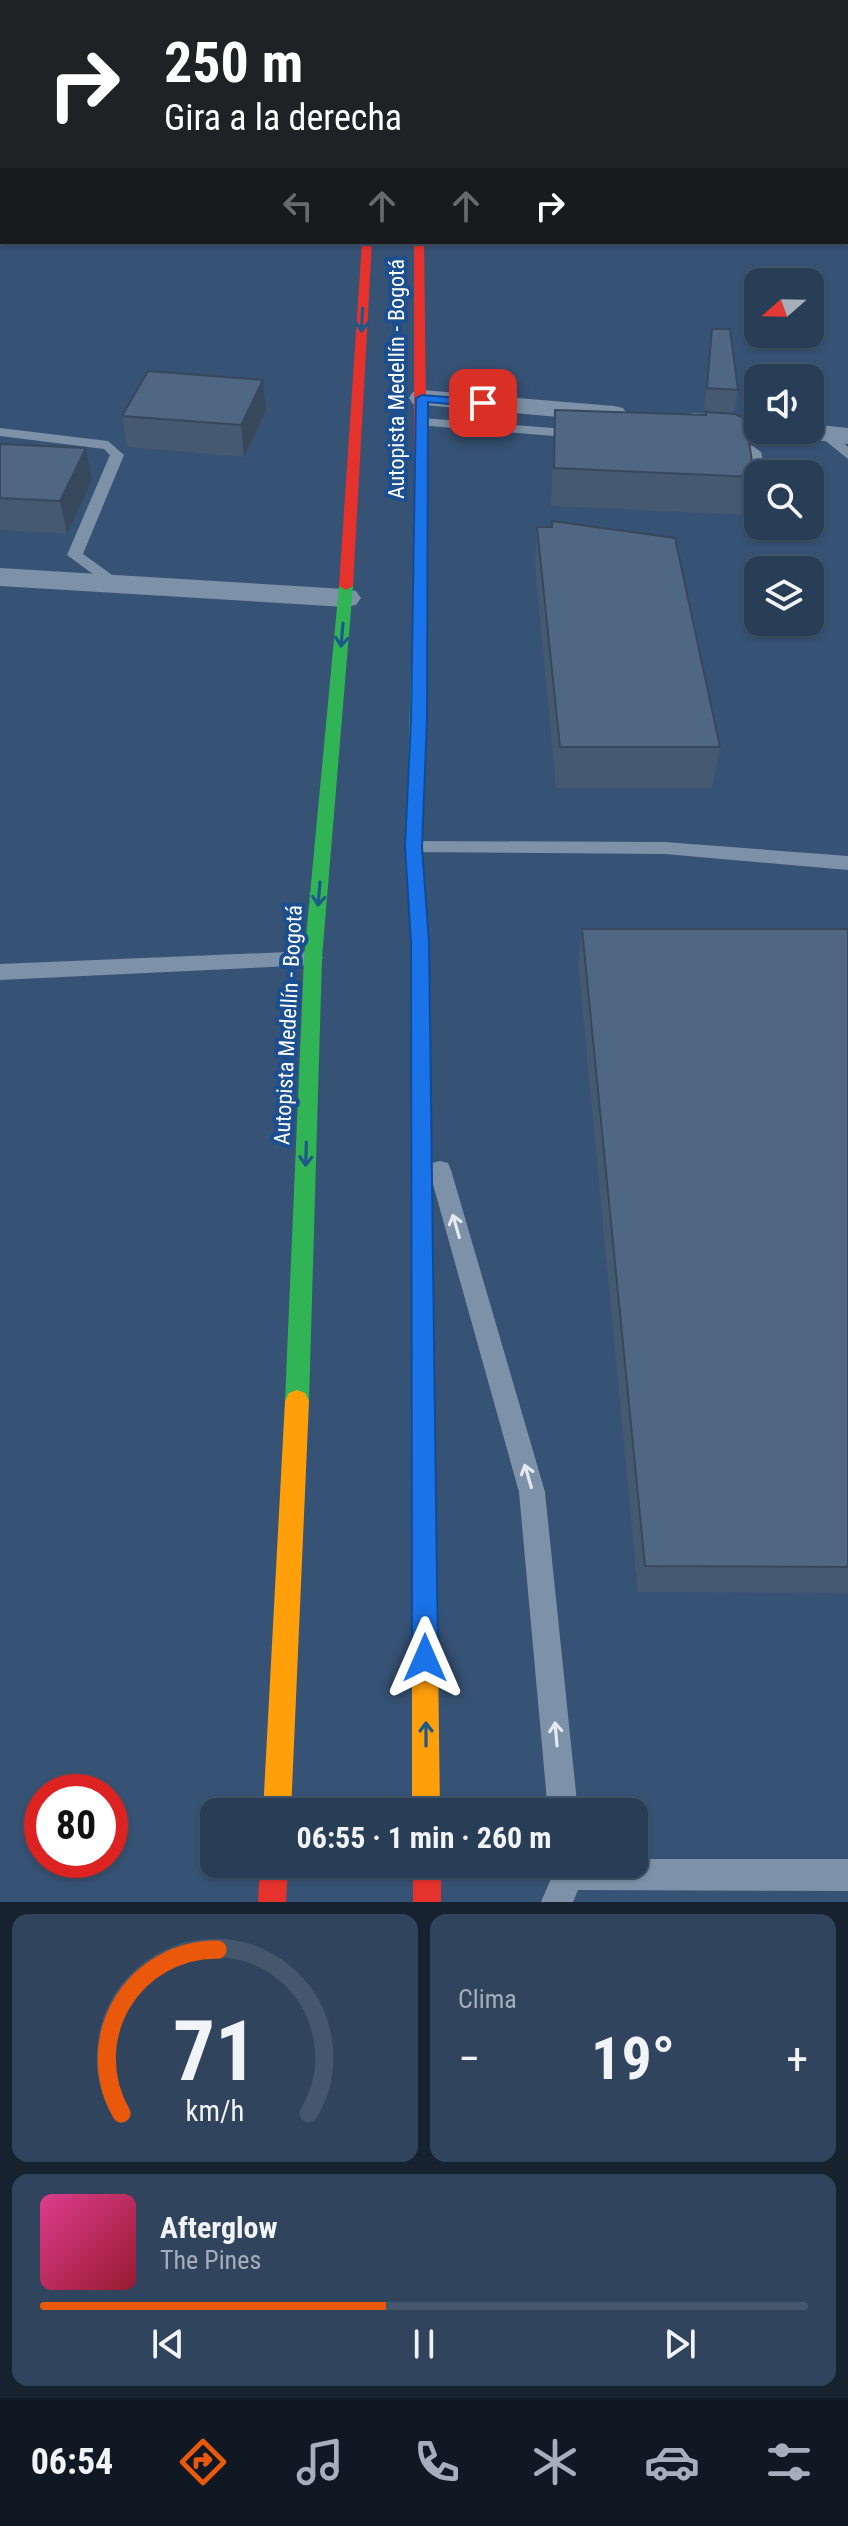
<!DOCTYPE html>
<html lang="es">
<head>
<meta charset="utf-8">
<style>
  :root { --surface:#283e57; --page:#30455d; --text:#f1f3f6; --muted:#a5aeba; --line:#44576d; --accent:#ea580c }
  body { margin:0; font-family:"Roboto Condensed",sans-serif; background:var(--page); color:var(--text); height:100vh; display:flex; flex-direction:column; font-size:30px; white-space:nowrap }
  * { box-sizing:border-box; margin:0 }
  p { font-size:26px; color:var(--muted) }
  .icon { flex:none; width:44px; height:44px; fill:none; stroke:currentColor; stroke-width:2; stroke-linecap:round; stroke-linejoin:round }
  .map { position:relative; height:1902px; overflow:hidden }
  .drawer { display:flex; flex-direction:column; gap:12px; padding:12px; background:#162230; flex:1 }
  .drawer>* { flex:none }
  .banner { position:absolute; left:0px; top:0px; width:848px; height:244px; box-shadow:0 2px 6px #0004,0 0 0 2px var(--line); background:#202124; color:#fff; overflow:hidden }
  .needle { width:52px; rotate:250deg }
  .tools { position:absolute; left:744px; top:268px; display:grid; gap:16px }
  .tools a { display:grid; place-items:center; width:80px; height:80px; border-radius:16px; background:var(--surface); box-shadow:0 2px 6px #0004,0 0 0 2px var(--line); font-size:40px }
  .speed { position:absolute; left:24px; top:1774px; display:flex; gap:16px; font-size:40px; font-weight:700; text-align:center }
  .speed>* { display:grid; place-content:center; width:104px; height:104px; border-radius:50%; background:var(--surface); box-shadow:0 2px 6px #0004,0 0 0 2px var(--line); line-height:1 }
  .speed .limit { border:12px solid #d22; background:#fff; color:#111 }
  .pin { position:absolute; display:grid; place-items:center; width:68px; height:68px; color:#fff; margin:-34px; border-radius:16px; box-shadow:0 4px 12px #0006 }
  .me { position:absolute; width:88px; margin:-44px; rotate:0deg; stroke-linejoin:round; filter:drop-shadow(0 0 6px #0008) }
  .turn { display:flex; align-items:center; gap:28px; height:168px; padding:0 32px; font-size:36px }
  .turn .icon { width:104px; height:104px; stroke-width:2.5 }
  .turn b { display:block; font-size:56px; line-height:68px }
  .lanes { display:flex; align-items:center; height:76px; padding:0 32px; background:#0003; justify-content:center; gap:40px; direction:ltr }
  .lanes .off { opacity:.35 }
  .big { font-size:60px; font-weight:700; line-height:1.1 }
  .drawer .widget { flex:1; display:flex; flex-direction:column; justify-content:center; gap:12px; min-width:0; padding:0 28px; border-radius:16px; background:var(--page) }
  .drawer .dial { align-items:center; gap:0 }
  .dial svg { height:208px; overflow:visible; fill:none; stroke:var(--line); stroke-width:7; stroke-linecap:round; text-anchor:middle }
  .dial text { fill:var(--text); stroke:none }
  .song { display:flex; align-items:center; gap:24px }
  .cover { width:96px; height:96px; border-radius:12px; background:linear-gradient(135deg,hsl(330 70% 55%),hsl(350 70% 35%)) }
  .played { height:8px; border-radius:4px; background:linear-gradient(90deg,var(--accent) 45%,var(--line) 45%) }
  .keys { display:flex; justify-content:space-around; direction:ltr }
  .heat { display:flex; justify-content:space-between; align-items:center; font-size:44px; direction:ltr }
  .drawer .tiles { flex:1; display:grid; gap:12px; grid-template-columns:1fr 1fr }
  .widget:last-child { grid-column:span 2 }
  .trip { position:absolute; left:200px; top:1798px; width:448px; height:80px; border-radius:16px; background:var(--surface); box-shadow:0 2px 6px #0004,0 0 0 2px var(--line); font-weight:700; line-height:80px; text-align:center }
  .tab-bar { display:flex; height:128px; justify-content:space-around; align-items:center; background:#101923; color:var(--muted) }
  .tab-bar .icon { width:56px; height:56px }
  .tab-bar .selected { color:var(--accent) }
  .tab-bar b { font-size:36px; color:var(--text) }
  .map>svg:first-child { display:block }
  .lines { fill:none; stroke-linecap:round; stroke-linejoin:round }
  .lane { fill:#7d92a8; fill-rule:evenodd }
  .street { fill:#7d92a8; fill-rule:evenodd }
  .fast { fill:#30b455; fill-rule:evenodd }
  .slow { fill:#ff9f0a; fill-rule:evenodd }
  .jam { fill:#e5322d; fill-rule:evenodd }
  .wall { fill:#455971 }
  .shaded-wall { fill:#38485c }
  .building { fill:#506783; stroke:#38485c; stroke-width:2 }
  .oneway { stroke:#1d5989 }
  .oneway2 { stroke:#e5e9ee }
  .route { fill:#1a73e8; stroke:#114b97; stroke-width:2 }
  .labels { text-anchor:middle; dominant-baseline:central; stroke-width:8; stroke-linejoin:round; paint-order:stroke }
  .street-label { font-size:22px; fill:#fff; stroke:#1b4f8f }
</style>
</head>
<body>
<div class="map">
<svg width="848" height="1902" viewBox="0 0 848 1902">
  <rect width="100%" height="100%" fill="#365274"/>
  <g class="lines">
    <g class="lane">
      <polygon points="685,0 694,0 684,2"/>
      <polygon points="422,418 578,430 585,434 578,438 417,425 417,419"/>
      <polygon points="0,428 108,441 124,455 83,554 122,582 122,588 112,588 67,555 110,455 104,449 0,436"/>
      <polygon points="822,432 832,432 848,447 848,459 822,438"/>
      <polygon points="726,441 753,446 761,452 766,474 754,477 749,457 721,448 719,445"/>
      <polygon points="414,841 665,842 848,856 848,870 665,854 407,852 405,847"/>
      <polygon points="313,951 320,953 323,958 320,963 313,965 0,980 0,964"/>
      <polygon points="440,1161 448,1163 451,1170 545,1492 578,1812 548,1812 519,1492 429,1170 432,1163"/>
      <polygon points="634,1859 848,1859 848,1891 578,1890 573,1902 541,1902 553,1874 552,1864 634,1864"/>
    </g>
    <g class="street">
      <polygon points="6,0 24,0 25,2 7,2"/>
      <rect x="0" y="206" width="2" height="14"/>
      <polygon points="422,390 614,406 623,408 627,414 623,420 614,422 413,404 409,398 413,392"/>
      <polygon points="694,413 758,418 758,430 769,430 758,434 685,427 681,421 685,415"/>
      <polygon points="810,424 848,428 848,444 782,436 778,430 810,430"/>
      <polygon points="0,568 345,589 356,591 361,598 356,605 345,607 0,586"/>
    </g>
    <g class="fast">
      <polygon points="421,552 428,556 422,847 429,942 432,1188 429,1194 422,1197 415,1194 412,1188 411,942 406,847 414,556"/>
      <polygon points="346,582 353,586 322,958 309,1401 305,1409 297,1412 289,1409 285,1401 304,958 339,586"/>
    </g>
    <g class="slow">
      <rect x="377" y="0" width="8" height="2"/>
      <rect x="413" y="0" width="8" height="2"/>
      <polygon points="422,1179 429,1182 432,1188 440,1812 412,1812 412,1188 415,1182"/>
      <polygon points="297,1390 305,1393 309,1401 291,1812 263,1812 285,1401 289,1393"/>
    </g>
    <g class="jam">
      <polygon points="362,242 372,242 353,586 346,590 339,586"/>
      <polygon points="414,242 424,242 428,556 421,560 414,556"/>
      <polygon points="260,1864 288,1864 286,1902 258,1902"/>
      <rect x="413" y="1864" width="28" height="38"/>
    </g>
  </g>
  <g class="wall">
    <polygon points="712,329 738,390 734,413 704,410"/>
    <polygon points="555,410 754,477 747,515 551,506"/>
    <polygon points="266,411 244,457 127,447 122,416"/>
    <polygon points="0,444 92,480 67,534 0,530"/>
    <polygon points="537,527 720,747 712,788 556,788 535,566"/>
    <polygon points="582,929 848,929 848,1593 638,1592 578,963"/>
  </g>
  <g class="shaded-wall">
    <polygon points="263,380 266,411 244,457 241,425"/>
    <polygon points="86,448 92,480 67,534 60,501"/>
  </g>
  <g class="building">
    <polygon points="712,329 730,329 738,390 707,388"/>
    <polygon points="148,371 263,380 241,425 122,416"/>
    <polygon points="555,410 706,415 706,412 735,414 746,419 754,477 554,468"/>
    <polygon points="0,444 86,448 60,501 0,498"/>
    <polygon points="552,521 675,538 720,747 560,747 537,527 552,527"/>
    <polygon points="582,929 848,929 848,1567 645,1566"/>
  </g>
  <defs><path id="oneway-shaft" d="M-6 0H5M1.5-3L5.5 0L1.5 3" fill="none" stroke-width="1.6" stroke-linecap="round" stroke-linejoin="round" transform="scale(2)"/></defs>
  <g class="oneway">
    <use href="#oneway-shaft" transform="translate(362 320) rotate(93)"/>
    <use href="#oneway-shaft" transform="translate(342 635) rotate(95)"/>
    <use href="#oneway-shaft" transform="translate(319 894) rotate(95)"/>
    <use href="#oneway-shaft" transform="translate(306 1154) rotate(92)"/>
    <use href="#oneway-shaft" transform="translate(426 1734) rotate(-90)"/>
  </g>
  <g class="oneway2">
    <use href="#oneway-shaft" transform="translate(456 1226) rotate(-106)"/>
    <use href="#oneway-shaft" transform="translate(528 1476) rotate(-106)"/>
    <use href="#oneway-shaft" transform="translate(556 1734) rotate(-95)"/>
  </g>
  <polygon class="route" points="422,395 483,400 489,403 483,407 428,402 427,719 422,847 429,942 438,1658 435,1668 425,1671 416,1668 412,1658 411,942 405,847 411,719 416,398"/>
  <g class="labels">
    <g class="street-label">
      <text transform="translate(396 379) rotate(-90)">Autopista Medellín - Bogotá</text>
      <text transform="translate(288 1025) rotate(-87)">Autopista Medellín - Bogotá</text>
    </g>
  </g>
</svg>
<div class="tools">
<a><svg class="needle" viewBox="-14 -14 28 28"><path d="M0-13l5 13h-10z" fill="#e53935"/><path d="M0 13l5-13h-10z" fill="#a5aeba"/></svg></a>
<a><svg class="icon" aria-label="sound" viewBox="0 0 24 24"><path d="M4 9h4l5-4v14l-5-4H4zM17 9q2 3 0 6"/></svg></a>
<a><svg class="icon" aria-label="search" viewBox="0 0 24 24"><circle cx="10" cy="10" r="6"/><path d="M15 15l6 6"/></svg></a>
<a><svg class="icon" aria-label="layers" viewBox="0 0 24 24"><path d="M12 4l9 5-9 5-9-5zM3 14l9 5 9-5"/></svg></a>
</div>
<div class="speed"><div class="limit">80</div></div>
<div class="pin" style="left:483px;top:403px;background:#d93025"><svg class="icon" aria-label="arrive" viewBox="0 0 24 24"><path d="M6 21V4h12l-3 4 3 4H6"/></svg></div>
<svg class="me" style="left:425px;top:1658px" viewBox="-20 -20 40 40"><path d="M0-17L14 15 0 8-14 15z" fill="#1a73e8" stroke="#fff" stroke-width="4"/></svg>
<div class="trip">06:55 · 1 min · 260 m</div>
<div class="banner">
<div class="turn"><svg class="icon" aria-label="right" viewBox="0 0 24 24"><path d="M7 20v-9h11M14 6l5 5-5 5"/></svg><div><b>250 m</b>Gira a la derecha</div></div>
<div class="lanes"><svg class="icon off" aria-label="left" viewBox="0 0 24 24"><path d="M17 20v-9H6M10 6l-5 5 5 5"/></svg><svg class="icon off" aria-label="ahead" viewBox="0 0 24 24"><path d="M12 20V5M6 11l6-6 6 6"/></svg><svg class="icon off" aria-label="ahead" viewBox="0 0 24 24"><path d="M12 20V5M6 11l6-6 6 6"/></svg><svg class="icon" aria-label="right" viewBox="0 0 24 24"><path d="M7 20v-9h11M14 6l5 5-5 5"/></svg></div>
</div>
</div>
<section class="drawer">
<div class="tiles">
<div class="widget dial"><svg viewBox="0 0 100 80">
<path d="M14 69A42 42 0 1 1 86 69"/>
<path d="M14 69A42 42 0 0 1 51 6" stroke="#ea580c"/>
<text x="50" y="56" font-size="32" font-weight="700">71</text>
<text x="50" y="72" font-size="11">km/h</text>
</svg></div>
<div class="widget"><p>Clima</p>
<div class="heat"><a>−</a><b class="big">19°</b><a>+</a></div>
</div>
<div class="widget">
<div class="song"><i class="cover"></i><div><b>Afterglow</b><p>The Pines</p></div></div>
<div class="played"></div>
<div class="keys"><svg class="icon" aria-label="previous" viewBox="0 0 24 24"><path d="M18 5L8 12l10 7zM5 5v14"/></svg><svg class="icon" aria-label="pause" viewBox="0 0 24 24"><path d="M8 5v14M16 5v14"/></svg><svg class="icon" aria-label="next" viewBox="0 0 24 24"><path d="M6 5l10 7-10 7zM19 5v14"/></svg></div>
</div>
</div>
</section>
<nav class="tab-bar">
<b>06:54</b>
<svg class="icon selected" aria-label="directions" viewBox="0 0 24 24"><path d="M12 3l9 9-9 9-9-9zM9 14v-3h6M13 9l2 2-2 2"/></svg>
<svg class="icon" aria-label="music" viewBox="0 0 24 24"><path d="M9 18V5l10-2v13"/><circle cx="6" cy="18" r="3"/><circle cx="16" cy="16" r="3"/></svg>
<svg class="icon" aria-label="phone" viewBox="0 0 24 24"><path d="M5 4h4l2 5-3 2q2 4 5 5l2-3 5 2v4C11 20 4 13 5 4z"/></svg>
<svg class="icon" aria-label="climate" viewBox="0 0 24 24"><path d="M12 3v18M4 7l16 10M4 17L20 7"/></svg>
<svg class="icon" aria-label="car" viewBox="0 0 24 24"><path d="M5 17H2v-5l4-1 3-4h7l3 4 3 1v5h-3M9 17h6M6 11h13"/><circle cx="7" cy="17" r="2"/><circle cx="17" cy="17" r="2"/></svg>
<svg class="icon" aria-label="filters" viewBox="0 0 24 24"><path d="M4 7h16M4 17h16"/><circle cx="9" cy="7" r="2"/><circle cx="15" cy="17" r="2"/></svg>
</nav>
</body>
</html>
